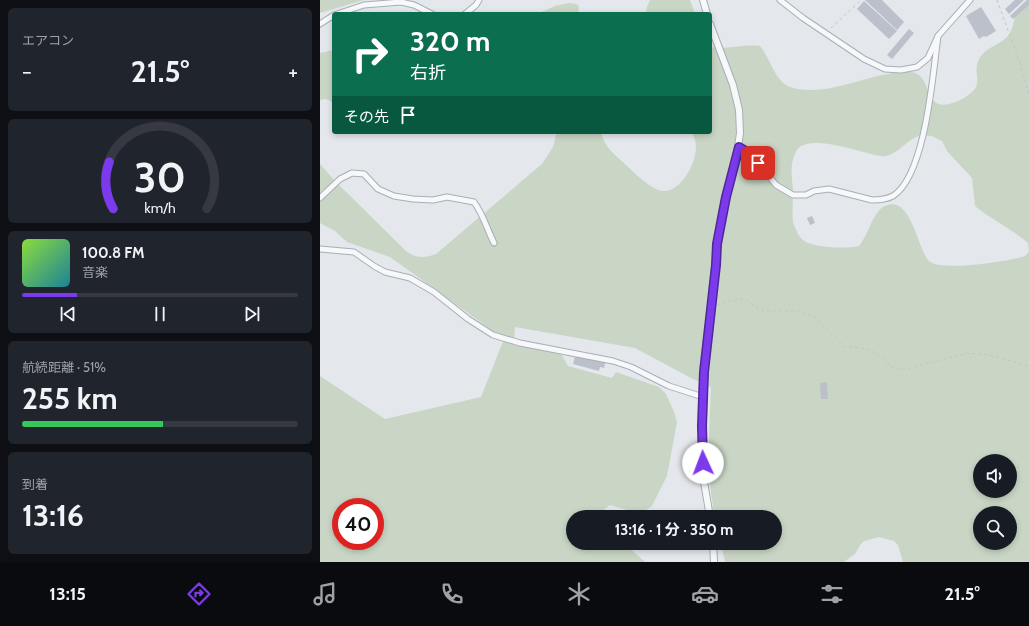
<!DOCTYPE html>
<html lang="ja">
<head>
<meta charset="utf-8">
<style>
  :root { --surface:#171b24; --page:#20242c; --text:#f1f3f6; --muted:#9ea1a6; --line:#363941; --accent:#7c3aed }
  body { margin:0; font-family:Cabin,"Noto Sans JP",sans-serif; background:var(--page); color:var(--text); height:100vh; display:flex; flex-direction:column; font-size:15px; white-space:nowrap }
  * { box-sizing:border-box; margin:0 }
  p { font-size:13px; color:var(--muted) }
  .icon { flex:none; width:22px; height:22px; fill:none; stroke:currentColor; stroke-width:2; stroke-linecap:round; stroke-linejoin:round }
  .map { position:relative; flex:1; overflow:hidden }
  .details { display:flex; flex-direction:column; gap:8px; padding:8px; background:#0d0f14; width:320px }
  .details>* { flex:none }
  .banner { position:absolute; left:12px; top:12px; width:380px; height:122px; border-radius:4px; box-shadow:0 2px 6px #0003; background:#0b6e4f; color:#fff; overflow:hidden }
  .controls { position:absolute; left:653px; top:454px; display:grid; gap:8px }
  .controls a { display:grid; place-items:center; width:44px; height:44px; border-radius:50%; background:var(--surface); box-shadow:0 2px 6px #0003; font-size:20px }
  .speed { position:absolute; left:12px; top:498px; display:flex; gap:8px; font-size:20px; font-weight:700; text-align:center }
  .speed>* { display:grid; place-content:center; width:52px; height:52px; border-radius:50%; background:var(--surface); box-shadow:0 2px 6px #0003; line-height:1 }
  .speed .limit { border:6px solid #d22; background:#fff; color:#111 }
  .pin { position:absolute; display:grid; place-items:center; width:34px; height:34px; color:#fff; margin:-17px; border-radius:8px; box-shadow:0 2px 6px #0006 }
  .me { position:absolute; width:44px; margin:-22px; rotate:358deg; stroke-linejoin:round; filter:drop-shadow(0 0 3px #0008) }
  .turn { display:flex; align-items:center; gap:14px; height:84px; padding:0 12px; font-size:18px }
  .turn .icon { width:52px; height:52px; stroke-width:2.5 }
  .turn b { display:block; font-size:28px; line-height:34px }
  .then { display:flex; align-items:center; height:38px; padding:0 12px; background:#0003; gap:8px; font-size:15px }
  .big { font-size:30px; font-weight:700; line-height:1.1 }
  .details .tile { flex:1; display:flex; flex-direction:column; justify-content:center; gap:6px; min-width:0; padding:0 14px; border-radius:6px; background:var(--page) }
  .details .dial { align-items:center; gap:0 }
  .dial svg { height:104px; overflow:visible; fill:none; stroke:var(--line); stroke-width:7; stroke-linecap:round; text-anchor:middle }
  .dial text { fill:var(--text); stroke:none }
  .song { display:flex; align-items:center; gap:12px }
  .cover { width:48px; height:48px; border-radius:6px; background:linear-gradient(135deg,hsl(90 70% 55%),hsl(190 70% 35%)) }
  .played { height:4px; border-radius:2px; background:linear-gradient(90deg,var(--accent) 20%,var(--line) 20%) }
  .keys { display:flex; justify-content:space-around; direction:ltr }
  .heat { display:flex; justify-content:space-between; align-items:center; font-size:22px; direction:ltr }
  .charge { height:6px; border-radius:3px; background:linear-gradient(90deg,#34c759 51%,var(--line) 0) }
  .trip { position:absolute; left:246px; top:510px; width:216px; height:40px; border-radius:20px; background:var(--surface); box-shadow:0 2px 6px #0003; font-weight:700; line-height:40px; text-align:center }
  .menu { display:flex; height:64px; justify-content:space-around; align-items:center; background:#090b0e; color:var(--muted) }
  .menu .icon { width:28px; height:28px }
  .menu .on { color:var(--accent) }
  .menu b { font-size:18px; color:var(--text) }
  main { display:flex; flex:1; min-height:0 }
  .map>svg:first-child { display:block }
  .green { fill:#c9d6c5; fill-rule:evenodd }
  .building { fill:#bbc0ca }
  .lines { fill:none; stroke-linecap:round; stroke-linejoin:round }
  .minor-casing { stroke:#a9aeb7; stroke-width:7 }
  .tertiary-casing { stroke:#a9aeb7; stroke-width:8 }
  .path { stroke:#c2c5cb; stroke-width:1; stroke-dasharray:3 3; stroke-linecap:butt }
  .minor { stroke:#f7f8fa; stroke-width:5 }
  .tertiary { stroke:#f7f8fa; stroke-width:6 }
  .route-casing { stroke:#51269a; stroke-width:10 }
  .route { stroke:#7c3aed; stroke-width:7 }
</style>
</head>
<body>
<main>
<section class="details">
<div class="tile"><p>エアコン</p>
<div class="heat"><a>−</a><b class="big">21.5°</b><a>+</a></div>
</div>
<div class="tile dial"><svg viewBox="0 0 100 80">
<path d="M14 69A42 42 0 1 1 86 69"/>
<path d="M14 69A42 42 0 0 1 11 33" stroke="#7c3aed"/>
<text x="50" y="56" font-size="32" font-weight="700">30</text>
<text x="50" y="72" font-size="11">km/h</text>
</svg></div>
<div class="tile">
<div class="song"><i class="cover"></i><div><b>100.8 FM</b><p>音楽</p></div></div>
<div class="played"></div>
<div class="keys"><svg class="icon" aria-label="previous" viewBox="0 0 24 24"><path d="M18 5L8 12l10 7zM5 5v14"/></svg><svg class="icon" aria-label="pause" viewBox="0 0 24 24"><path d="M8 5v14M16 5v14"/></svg><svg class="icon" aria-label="next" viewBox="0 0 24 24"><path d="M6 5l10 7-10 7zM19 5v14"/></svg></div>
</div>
<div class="tile"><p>航続距離 · 51%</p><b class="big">255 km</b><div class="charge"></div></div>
<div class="tile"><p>到着</p><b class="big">13:16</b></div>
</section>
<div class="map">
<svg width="709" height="562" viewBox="0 0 709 562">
  <rect width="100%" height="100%" fill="#e4e7ec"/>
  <g class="green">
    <polygon points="0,0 44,0 0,13"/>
    <polygon points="330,0 370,0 375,14 326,14 327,7"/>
    <polygon points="249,3 256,4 259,6 258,14 217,14 235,6"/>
    <path d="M706,3L709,4V562H583L578,545L574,541L559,537L544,541L540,545L535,554L524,562H405L401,543H455V517H395C386,475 389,430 391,387L371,378L315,348L195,327L194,343L240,352L248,366L292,378L296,372L339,387L346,394L354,412L357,422L347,476L332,506L323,512H314L290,505L282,511L281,517H253V543H304L325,562H0V376L65,419L161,397L184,339L70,257L27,242L15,231L0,223V164L16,182L86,251C97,259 104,258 116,254L222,164L233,147L237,132H281C284,147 295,155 306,165C314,173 332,190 343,191C364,193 387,146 370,132H390V47C406,50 423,44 440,46C451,59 455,84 473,88C505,96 537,79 568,74C576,73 585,70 592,72C613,76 603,110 629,104C638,102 647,97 653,91C661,84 655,74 657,65C661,48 677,47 687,37C697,27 690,12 706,3ZM603,135L612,136L622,141L627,151L652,178L655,206C672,220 692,229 708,243L709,252L705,256C690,261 620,272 609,261C597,249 591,191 563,207C552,214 548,236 539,246C528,249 492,248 483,240C478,236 475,228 473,222C472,211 473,199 473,189C472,181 471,172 472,164C473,159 476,148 481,146C499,136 542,153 561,156C577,158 587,137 603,135ZM660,461H690V491H660ZM21,507H55V541H21ZM660,513H690V543H660Z"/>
    <polygon points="14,50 14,103 6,99 0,100 0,53"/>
  </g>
  <g class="building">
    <polygon points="545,0 562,0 584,22 577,30"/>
    <polygon points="695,0 704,0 689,14 685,9"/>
    <polygon points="707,0 709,0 709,5 693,19 690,16"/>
    <polygon points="544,1 577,31 569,39 537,9"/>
    <polygon points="661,7 676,31 666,37 664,36 659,39 646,16"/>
    <polygon points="589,29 594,33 572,59 567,55"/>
    <polygon points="492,216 495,223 490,225 487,218"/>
    <polygon points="256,352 286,360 284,368 280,367 279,371 253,364"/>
    <polygon points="507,382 508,399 501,399 500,383"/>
  </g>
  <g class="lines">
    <g class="minor-casing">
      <g id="minor">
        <polyline points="460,0 483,18 544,59 565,69 581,70 597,67 608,58 618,36 650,0"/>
        <polyline points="17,14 44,5 81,2 94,5 112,14"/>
        <polyline points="145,14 156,5 159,0"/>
        <polyline points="0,24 14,15"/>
        <path d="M419,147L431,154L456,185L473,195H486L494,191L509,189L552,200C559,200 567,199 573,196C606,175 613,72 618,36"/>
        <path d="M0,198L20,179L32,173L44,174L58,189L74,196L93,199L113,200L127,197L154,202C163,214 167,229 174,243"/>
        <polyline points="0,249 34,252 54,266 65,272 90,278 114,292 148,319 173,335 200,343 293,361 311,367 349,386 383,397"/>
      </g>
    </g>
    <g class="tertiary-casing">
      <g id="tertiary">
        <polyline points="383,0 387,14"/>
        <polyline points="390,517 383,476 382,426 383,372 396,265 397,243 406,197 416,160 420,133 419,110 413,85 390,24"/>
        <polyline points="393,543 394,562"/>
      </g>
    </g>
    <g class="path">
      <polyline points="677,0 700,63 709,96"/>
      <polyline points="511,28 541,0"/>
      <path d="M397,305L408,301L424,299L443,311H479L496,318L524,347C533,347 543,347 552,351C564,357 569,369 583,370L647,353L669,355L709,366"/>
    </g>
    <use href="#minor" class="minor"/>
    <use href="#tertiary" class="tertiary"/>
  </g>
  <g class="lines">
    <g class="route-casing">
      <polyline id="route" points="383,463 382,426 384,372 396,265 397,244 406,197 419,147 431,154 438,163"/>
    </g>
    <use href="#route" class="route"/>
  </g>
</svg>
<div class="controls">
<a><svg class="icon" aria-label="sound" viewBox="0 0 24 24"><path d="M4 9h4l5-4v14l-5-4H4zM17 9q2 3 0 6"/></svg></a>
<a><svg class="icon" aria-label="search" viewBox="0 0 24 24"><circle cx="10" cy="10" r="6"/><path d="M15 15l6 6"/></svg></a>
</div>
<div class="speed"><div class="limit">40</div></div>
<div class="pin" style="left:438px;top:163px;background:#d93025"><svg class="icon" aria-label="arrive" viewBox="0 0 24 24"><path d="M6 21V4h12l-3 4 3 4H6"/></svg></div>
<svg class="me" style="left:383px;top:463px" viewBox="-20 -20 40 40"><circle r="19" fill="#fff"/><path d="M0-13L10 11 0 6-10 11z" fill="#7c3aed"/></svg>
<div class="trip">13:16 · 1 分 · 350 m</div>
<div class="banner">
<div class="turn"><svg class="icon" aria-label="right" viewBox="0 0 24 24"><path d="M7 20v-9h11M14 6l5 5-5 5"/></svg><div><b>320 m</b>右折</div></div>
<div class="then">その先<svg class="icon" aria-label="arrive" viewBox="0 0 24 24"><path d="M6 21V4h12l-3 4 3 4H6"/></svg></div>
</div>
</div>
</main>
<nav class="menu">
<b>13:15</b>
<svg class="icon on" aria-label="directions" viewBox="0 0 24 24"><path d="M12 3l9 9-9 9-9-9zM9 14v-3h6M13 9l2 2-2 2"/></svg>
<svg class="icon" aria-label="music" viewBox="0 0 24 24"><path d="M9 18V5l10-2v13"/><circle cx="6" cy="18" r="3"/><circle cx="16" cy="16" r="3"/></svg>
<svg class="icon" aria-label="phone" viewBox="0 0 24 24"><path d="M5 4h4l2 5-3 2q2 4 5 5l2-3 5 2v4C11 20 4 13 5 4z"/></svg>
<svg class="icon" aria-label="climate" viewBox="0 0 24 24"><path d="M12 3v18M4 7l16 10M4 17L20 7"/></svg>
<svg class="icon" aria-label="car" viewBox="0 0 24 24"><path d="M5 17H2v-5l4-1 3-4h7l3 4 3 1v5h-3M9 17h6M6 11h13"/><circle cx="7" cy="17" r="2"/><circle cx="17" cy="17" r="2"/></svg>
<svg class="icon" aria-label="filters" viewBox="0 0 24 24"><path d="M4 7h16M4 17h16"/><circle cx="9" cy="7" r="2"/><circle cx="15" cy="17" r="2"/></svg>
<b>21.5°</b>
</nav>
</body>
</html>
